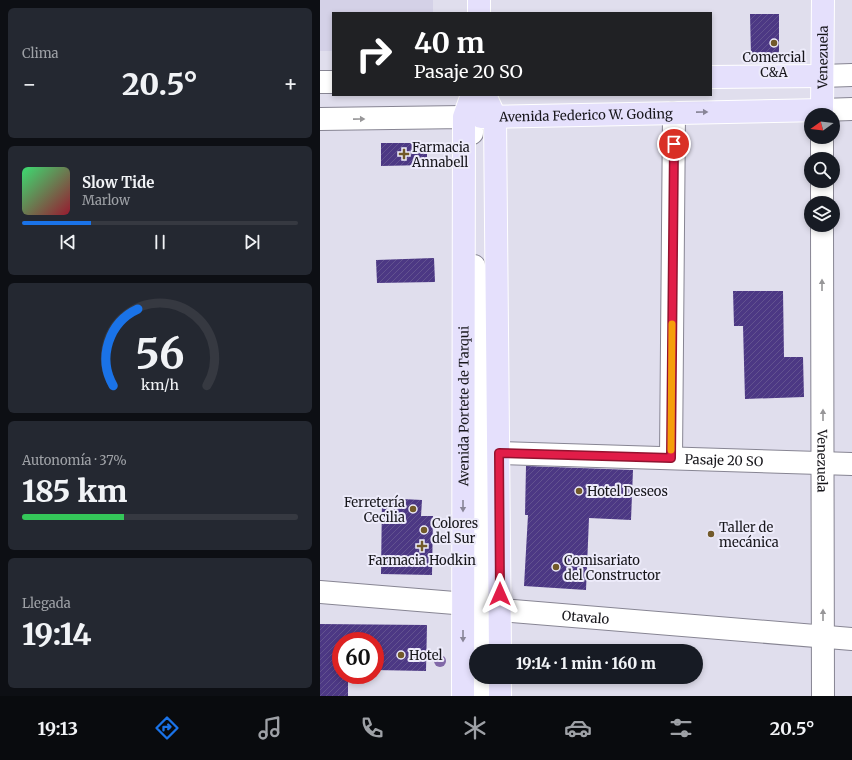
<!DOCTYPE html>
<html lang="es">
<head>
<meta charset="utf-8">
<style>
  :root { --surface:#171b24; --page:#242831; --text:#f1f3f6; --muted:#9ea1a6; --line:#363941; --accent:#1a73e8 }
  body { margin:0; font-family:Merriweather,serif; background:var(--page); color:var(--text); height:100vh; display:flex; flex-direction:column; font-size:15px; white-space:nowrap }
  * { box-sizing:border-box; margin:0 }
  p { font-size:13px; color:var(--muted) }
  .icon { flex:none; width:22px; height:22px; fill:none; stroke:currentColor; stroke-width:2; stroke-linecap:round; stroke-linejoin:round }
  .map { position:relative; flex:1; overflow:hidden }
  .sheet { display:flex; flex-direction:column; gap:8px; padding:8px; background:#0d0f14; width:320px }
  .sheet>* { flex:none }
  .hud { position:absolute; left:12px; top:12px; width:380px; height:84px; border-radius:0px; box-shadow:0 2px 6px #0003; background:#202124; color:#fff; overflow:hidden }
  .needle { width:26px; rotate:255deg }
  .tools { position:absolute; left:484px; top:108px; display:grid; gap:8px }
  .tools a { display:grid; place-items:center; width:36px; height:36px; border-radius:50%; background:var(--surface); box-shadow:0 2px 6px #0003; font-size:20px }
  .speed { position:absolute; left:12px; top:632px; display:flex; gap:8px; font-size:20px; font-weight:700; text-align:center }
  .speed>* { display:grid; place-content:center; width:52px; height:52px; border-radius:50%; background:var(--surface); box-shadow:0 2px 6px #0003; line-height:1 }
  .speed .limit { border:6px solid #d22; background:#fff; color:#111 }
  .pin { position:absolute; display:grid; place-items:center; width:34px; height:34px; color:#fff; margin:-17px; border:2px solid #fff; border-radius:50%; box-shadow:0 1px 4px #0007 }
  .me { position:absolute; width:44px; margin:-22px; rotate:0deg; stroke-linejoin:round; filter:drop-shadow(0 0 3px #0008) }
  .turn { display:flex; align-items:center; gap:14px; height:84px; padding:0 16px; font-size:18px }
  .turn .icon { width:52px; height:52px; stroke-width:2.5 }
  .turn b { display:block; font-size:28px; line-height:34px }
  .big { font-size:30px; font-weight:800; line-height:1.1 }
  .sheet .widget { flex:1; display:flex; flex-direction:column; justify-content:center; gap:6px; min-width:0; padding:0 14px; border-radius:6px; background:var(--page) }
  .sheet .dial { align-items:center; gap:0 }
  .dial svg { height:104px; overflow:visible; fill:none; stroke:var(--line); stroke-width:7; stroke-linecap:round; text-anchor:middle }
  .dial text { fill:var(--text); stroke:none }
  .song { display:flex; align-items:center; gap:12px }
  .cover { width:48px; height:48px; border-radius:6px; background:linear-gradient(135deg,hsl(140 70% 55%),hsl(350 70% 35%)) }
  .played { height:4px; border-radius:2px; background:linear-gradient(90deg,var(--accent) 25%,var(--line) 25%) }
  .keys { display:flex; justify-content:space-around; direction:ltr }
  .heat { display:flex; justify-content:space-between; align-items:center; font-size:22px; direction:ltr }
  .charge { height:6px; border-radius:3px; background:linear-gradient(90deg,#34c759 37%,var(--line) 0) }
  .trip { position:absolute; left:149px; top:644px; width:234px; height:40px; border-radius:20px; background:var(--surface); box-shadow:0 2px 6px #0003; font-weight:800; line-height:40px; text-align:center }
  .dock { display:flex; height:64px; justify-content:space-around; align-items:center; background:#090b0e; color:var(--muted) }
  .dock .icon { width:28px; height:28px }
  .dock .current { color:var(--accent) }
  .dock b { font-size:18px; color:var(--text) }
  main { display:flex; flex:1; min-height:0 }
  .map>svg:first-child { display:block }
  .built { fill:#d4d1e7 }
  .building { fill:url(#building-hatch) }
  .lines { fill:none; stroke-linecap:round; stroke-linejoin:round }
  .minor-casing { stroke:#878593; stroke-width:24 }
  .major-casing { stroke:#fff; stroke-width:24 }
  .minor { stroke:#fff; stroke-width:22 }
  .major { stroke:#e5e0fc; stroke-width:22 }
  .tree { fill:#8168a8 }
  .oneway { fill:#888597 }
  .oneway2 { fill:#979698 }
  .route-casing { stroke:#92132f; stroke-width:10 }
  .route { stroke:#e11d48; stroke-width:7 }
  .slow { stroke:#f59e0b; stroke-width:7 }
  .poi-dot { fill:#725a2a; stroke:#edebfa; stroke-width:1.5 }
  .labels { text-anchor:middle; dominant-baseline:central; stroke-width:4; stroke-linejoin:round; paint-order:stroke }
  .poi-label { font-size:13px; fill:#17161b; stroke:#edebfa; text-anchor:start }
  .street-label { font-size:13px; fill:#17161b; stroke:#edebfa }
</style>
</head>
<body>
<main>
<section class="sheet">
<div class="widget"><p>Clima</p>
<div class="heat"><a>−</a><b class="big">20.5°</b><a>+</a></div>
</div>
<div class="widget">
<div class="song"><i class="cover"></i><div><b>Slow Tide</b><p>Marlow</p></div></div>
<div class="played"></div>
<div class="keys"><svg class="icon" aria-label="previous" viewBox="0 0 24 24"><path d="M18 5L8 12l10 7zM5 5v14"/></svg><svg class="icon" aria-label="pause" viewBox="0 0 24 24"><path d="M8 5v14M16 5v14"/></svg><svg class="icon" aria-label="next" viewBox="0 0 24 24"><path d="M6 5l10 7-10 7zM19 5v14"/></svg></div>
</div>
<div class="widget dial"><svg viewBox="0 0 100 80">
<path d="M14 69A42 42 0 1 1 86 69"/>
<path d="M14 69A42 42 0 0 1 33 10" stroke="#1a73e8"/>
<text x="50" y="56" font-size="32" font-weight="700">56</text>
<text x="50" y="72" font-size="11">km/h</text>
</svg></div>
<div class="widget"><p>Autonomía · 37%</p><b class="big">185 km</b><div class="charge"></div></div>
<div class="widget"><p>Llegada</p><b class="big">19:14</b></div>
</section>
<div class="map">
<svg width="532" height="696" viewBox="0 0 532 696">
  <defs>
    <pattern id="building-hatch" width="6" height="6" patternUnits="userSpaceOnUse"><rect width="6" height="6" fill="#4c3884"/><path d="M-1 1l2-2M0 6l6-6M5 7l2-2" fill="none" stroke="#62528f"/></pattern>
  </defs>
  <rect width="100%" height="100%" fill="#e0deed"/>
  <polygon class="built" points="0,0 113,0 113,13 13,13 13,51 0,51"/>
  <g class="building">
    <polygon points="430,14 459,14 459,56 431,56"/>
    <polygon points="61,143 107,143 107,165 61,166"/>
    <polygon points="114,258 115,282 57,283 56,260"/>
    <polygon points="413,291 463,291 464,357 483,357 484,397 425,399 423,326 414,326"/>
    <polygon points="206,466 313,470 311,520 269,518 266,590 204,586 208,515 205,515"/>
    <polygon points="62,498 102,500 101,516 113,516 112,575 61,574"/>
    <polygon points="0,624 107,625 106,671 55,670 55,641 21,641 21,675 28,675 28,696 0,696"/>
  </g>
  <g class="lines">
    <g class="minor-casing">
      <g id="minor">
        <polyline points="502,76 532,75"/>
        <polyline points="0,82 13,82"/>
        <polyline points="502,115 502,110 532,109"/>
        <polyline points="0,119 144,117 152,130 152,133"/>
        <polyline points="502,137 502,159"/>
        <polyline points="502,181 502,203"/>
        <path id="s1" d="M502,225L503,696"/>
        <polyline points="154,266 159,651"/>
        <path id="s2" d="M179,453L532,464"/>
        <polyline points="351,458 354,113"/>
        <path id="s3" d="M0,592L159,605L180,610L532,639"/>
        <polyline points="159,696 159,677"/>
      </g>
    </g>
    <g class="major-casing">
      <g id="major">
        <polyline points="159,13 159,0"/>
        <polyline points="391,77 502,76"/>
        <polyline points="165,95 175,117 180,651"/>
        <path id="s4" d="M161,117L502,110L503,0"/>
        <polyline points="180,677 180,696"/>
        <path id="s5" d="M143,696L144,117L152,95"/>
      </g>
    </g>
    <use href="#minor" class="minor"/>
    <use href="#major" class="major"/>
  </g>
  <circle class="tree" cx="120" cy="661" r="6"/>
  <defs><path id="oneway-solid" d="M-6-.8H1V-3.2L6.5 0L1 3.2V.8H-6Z"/></defs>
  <g class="oneway">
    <use href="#oneway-solid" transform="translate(382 112) rotate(-1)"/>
    <use href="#oneway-solid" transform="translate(143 506) rotate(90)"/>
    <use href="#oneway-solid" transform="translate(143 636) rotate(90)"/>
  </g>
  <g class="oneway2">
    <use href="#oneway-solid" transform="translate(39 119) rotate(-1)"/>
    <use href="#oneway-solid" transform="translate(502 285) rotate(-90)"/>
    <use href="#oneway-solid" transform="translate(503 415) rotate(-90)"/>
    <use href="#oneway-solid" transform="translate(503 615) rotate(-90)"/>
  </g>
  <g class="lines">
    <g class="route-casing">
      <polyline id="route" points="180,594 179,453 351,458 354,144"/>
    </g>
    <use href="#route" class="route"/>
    <polyline class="slow" points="351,450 352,324"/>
  </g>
  <g class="poi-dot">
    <circle cx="454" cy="43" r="4"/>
    <path d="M82 148h4v4h4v4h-4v4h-4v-4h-4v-4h4z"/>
    <circle cx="259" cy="491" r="4"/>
    <circle cx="93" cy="509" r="4"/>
    <circle cx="104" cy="530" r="4"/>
    <circle cx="391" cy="534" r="4"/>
    <path d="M100 540h4v4h4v4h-4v4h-4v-4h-4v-4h4z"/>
    <circle cx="236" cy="567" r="4"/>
    <circle cx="81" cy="655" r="4"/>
  </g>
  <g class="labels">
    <g class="poi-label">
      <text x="454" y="57" text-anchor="middle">Comercial<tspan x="454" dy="15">C&amp;A</tspan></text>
      <text x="92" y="147">Farmacia<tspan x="92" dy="15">Annabell</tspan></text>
      <text x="267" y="491">Hotel Deseos</text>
      <text x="85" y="502" text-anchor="end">Ferretería<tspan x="85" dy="15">Cecilia</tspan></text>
      <text x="112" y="523">Colores<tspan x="112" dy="15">del Sur</tspan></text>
      <text x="399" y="527">Taller de<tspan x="399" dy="15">mecánica</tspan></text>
      <text x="102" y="560" text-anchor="middle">Farmacia Hodkin</text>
      <text x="244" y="560">Comisariato<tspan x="244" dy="15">del Constructor</tspan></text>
      <text x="89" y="655">Hotel</text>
    </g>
    <g class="street-label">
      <text stroke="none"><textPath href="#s4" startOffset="394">Venezuela</textPath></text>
      <text stroke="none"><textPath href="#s4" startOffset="105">Avenida Federico W. Goding</textPath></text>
      <text stroke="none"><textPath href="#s5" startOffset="290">Avenida Portete de Tarqui</textPath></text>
      <text stroke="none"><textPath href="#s2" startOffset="225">Pasaje 20 SO</textPath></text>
      <text stroke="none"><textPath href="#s1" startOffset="236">Venezuela</textPath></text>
      <text stroke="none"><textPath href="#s3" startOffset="267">Otavalo</textPath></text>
    </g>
  </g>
</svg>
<div class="tools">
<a><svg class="needle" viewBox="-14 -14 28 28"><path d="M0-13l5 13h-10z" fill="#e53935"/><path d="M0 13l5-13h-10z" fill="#9ea1a6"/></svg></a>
<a><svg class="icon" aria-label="search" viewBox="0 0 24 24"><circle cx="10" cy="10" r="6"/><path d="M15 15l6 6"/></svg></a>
<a><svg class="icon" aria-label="layers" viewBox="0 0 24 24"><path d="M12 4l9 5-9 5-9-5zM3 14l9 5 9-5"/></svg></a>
</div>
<div class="speed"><div class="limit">60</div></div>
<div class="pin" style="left:354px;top:144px;background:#d93025"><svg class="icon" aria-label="arrive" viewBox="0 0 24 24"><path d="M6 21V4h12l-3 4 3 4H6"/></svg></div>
<svg class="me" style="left:180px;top:594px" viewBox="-20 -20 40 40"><path d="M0-17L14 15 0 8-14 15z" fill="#e11d48" stroke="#fff" stroke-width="4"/></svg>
<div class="trip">19:14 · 1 min · 160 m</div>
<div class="hud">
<div class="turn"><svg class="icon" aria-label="right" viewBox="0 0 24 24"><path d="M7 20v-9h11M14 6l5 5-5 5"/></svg><div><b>40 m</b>Pasaje 20 SO</div></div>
</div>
</div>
</main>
<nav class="dock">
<b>19:13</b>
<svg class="icon current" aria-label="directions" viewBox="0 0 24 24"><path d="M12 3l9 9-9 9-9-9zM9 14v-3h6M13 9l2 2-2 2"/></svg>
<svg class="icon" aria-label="music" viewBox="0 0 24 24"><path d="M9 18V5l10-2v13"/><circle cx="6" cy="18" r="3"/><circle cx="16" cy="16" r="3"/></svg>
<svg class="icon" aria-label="phone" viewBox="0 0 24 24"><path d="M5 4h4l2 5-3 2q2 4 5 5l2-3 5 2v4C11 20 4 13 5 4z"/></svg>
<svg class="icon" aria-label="climate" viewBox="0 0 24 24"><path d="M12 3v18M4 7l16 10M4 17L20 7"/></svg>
<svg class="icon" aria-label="car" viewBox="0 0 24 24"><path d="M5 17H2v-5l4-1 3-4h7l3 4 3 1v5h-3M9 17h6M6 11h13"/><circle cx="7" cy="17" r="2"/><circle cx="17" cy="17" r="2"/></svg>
<svg class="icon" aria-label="filters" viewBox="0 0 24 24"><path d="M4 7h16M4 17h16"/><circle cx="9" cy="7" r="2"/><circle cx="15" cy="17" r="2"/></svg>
<b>20.5°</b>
</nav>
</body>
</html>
